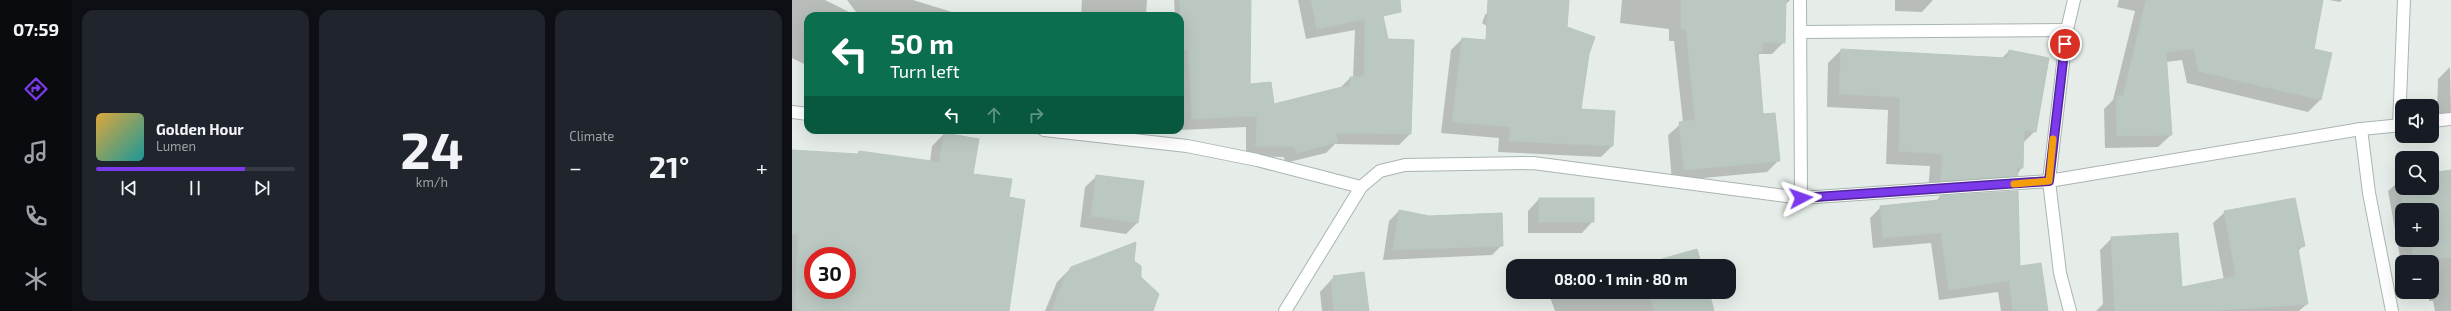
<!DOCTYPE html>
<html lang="en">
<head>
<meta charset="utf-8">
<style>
  :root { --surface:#171b24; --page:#20242c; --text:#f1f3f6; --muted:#9ea1a6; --line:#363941; --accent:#7c3aed }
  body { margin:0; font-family:"Exo 2",sans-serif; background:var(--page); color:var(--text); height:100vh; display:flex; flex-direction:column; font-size:15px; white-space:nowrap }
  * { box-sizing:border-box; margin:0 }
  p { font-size:13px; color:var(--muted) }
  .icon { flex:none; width:22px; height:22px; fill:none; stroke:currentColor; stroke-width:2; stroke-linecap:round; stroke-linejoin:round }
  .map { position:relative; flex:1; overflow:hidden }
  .sheet { display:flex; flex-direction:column; gap:10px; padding:10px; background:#0d0f14; width:720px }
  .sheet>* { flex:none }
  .top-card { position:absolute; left:12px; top:12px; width:380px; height:122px; border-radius:12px; box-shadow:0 4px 16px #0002; background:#0b6e4f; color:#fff; overflow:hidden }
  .controls { position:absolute; left:1603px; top:99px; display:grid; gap:8px }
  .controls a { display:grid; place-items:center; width:44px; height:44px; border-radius:8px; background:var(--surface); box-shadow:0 4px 16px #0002; font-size:20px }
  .speed { position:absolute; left:12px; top:247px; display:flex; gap:8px; font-size:20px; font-weight:700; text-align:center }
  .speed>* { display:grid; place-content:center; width:52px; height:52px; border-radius:50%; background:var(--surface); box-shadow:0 4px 16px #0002; line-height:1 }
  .speed .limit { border:6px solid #d22; background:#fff; color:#111 }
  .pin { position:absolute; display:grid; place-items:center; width:34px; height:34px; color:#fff; margin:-17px; border:2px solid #fff; border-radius:50%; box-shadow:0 1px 4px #0007 }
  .me { position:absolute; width:44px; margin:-22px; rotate:86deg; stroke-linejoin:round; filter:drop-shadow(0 0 3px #0008) }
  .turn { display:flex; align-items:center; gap:14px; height:84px; padding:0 20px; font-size:18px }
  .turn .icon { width:52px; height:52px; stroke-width:2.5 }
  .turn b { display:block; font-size:28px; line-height:34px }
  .lanes { display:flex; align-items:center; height:38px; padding:0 20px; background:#0003; justify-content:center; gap:20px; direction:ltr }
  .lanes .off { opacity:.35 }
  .big { font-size:30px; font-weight:700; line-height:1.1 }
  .sheet .card { flex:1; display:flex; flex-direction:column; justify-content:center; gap:6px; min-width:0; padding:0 14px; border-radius:12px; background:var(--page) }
  .sheet .dial { align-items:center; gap:0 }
  .dial b { font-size:52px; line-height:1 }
  .song { display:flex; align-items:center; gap:12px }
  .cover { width:48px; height:48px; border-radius:6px; background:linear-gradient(135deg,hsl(40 70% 55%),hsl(180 70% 35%)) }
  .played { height:4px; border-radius:2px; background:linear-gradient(90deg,var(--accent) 75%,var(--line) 75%) }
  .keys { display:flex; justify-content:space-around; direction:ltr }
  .heat { display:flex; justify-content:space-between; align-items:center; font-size:22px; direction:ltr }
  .sheet .tiles { flex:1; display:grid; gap:10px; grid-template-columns:repeat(3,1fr) }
  .trip { position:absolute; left:714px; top:259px; width:230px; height:40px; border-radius:12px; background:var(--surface); box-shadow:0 4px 16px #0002; font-weight:700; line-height:40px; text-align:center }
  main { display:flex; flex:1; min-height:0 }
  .tab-bar { display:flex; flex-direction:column; width:72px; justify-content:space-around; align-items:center; background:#090b0e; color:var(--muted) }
  .tab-bar .icon { width:28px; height:28px }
  .tab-bar .selected { color:var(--accent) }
  .tab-bar b { font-size:18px; color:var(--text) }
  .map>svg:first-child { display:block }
  .shadow { fill:#0003; fill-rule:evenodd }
  .building { fill:#bbc8c2; stroke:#b8c7c0; fill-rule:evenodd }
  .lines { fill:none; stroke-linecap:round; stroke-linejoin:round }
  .street-casing { stroke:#a9b5b0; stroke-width:14 }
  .street { stroke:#fff; stroke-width:12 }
  .route-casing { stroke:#51269a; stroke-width:10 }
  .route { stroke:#7c3aed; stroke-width:7 }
  .slow { stroke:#f59e0b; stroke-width:7 }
</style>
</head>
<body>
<main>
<nav class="tab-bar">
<b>07:59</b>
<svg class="icon selected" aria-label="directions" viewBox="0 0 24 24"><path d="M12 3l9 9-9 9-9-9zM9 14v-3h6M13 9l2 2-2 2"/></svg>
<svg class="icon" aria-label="music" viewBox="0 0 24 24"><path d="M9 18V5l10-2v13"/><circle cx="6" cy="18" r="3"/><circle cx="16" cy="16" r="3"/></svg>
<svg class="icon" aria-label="phone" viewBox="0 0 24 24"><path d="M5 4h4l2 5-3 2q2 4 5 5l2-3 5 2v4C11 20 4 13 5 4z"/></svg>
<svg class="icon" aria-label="climate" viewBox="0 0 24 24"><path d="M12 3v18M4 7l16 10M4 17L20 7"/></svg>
</nav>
<section class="sheet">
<div class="tiles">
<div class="card">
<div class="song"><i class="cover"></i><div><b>Golden Hour</b><p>Lumen</p></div></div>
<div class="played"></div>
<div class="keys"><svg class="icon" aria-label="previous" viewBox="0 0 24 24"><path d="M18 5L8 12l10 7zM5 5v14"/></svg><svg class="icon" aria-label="pause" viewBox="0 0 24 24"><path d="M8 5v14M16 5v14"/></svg><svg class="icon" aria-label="next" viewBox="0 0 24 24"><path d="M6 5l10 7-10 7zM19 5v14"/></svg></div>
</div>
<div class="card dial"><b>24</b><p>km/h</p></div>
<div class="card"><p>Climate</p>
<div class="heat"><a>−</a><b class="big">21°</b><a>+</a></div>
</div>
</div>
</section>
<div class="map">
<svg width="1659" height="311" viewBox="0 0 1659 311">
  <rect width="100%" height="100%" fill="#e6ede9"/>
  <g class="shadow">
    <polygon points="0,0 33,0 65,16 16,16 16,66 0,58"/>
    <polygon points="55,0 121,0 173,16 67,16"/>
    <polygon points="290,0 355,0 354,16 289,16"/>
    <polygon points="382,0 458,0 457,85 481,106 547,89 558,78 561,78 563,30 514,39 506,0 586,0 618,134 607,145 543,144 534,153 493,163 492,157 454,156 454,127 389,130 388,16 383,16"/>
    <polygon points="830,0 998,0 993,5 992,42 980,54 967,54 965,56 970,115 987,160 975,172 880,181 876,135 891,122 882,41 877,41 877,29 828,23"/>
    <polygon points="1103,0 1141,0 1130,12 1103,11"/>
    <polygon points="1327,0 1530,0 1521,50 1538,54 1528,100 1516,112 1395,83 1390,60 1374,62 1379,135 1366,147 1313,148 1312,109 1321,100 1343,11 1325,7"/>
    <polygon points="1537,0 1550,0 1548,2"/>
    <polygon points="705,4 796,54 788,110 820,146 809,157 706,152 707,138 649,133 659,50 670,39 724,45 690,23 693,15"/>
    <polygon points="1049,50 1210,58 1217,51 1243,131 1231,143 1230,167 1225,175 1212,188 1136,193 1138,166 1094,164 1096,110 1035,107 1036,63"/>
    <polygon points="1658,67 1659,114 1645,114 1646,79"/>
    <path d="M152,134L180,175L216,198L214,311H0V151L64,155L67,152L138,162L140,146ZM21,256H55V290H21Z"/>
    <path d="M1659,171V311H1643L1641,301H1637L1636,292H1640V262H1610V268L1596,191L1610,179V188H1640V174ZM1610,210H1640V240H1610Z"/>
    <polygon points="305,176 346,222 334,234 288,227 293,187"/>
    <polygon points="1148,197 1227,267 1255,311 1209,311 1206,292 1147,300 1139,243 1081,248 1078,218 1089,207 1143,202"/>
    <polygon points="747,199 801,221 790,233 736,233 736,211"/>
    <polygon points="607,211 637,217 710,245 700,255 591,260 597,221"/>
    <polygon points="1433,212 1511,246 1506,251 1515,304 1507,311 1304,311 1311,304 1308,250 1320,238 1389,288 1432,280 1421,223"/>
    <polygon points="340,262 360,311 253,311 265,282 279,268"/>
    <polygon points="542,277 576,311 530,311 528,292"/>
    <polygon points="756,292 916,292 921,311 763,311"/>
  </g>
  <g class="building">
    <polygon points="388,0 459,0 458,84 479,82 482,104 558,85 558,77 572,77 573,19 525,29 519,0 608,0 609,12 591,16 596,39 622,40 619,134 543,133 546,142 504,153 502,146 464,146 465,116 400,119 396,49 388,49"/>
    <polygon points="696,0 777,0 775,27 803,37 797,54 789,109 823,111 821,146 717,141 718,127 660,122 670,38 694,40"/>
    <polygon points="889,0 994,0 993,43 971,42 970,52 966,51 971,114 983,113 988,161 892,170 887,122 903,120 894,29 889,29"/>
    <polygon points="1354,0 1531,0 1522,49 1540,53 1529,100 1406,71 1402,49 1374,52 1380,135 1325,136 1324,96 1331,96"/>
    <polygon points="1049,49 1215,58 1217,50 1257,58 1244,132 1232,130 1231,168 1225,168 1226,176 1149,181 1150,154 1107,151 1108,97 1047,94"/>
    <path d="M152,133L187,139L181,174L220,179L217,197L233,200L217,311H3L6,234H0V150L66,154L67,151L147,162ZM21,256H55V290H21Z"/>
    <polygon points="1659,170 1659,257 1622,261 1619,240 1640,240 1640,210 1612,210 1607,179 1610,178 1610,188 1640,188 1640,173"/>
    <polygon points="304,175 352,181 346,223 299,216"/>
    <polygon points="1226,191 1228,266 1249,263 1256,311 1221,311 1217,281 1157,290 1149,233 1091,238 1088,206 1147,200 1148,196"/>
    <rect x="747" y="198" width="55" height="24"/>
    <polygon points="1503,198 1513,246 1506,248 1516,304 1416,311 1323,311 1319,237 1386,233 1390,287 1444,276 1432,211"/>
    <polygon points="607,210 637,216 710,213 711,246 601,250"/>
    <polygon points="344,242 342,261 349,266 349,277 367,294 361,311 260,311 271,281 279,267"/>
    <polygon points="905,249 910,266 849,266 849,265"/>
    <polygon points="572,272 577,311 542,311 539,280 542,279 541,276"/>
    <polygon points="857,292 917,292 922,311 862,311"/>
  </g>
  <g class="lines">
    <g class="street-casing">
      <g id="street">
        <polyline points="1008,0 1009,198"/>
        <polyline points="1008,32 1275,30"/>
        <polyline points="0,112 16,114"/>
        <polyline points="1640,121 1659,119"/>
        <polyline points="1607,125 1612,0"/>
        <polyline points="1569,129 1577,193 1600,311"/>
        <polyline points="252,130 395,146 465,160 569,187"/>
        <polyline points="493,311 569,187 588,171 613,165 741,163 1009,198 1257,181 1569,129 1610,125"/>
        <polyline points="1278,311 1268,273 1257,181 1275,30 1282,0"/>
      </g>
    </g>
    <use href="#street" class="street"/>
  </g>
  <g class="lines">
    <g class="route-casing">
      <polyline id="route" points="1009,198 1257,181 1273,44"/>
    </g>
    <use href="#route" class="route"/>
    <polyline class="slow" points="1222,184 1257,181 1261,139"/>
  </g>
</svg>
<div class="controls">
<a><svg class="icon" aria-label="sound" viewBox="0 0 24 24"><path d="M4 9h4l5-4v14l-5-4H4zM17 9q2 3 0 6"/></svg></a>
<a><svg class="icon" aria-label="search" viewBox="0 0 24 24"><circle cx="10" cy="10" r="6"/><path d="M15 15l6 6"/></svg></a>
<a>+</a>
<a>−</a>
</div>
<div class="speed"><div class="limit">30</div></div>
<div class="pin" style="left:1273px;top:44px;background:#d93025"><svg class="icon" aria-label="arrive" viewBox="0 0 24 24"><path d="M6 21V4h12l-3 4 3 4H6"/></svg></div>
<svg class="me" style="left:1009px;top:198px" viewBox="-20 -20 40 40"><path d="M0-17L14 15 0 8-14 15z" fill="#7c3aed" stroke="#fff" stroke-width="4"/></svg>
<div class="trip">08:00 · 1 min · 80 m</div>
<div class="top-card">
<div class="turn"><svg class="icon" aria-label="left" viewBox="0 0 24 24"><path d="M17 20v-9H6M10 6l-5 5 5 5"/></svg><div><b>50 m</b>Turn left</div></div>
<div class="lanes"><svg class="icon" aria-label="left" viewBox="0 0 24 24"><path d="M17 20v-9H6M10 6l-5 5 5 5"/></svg><svg class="icon off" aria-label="ahead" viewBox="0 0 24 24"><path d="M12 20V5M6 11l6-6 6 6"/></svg><svg class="icon off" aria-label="right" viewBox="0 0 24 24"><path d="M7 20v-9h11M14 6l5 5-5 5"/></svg></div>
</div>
</div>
</main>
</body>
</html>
